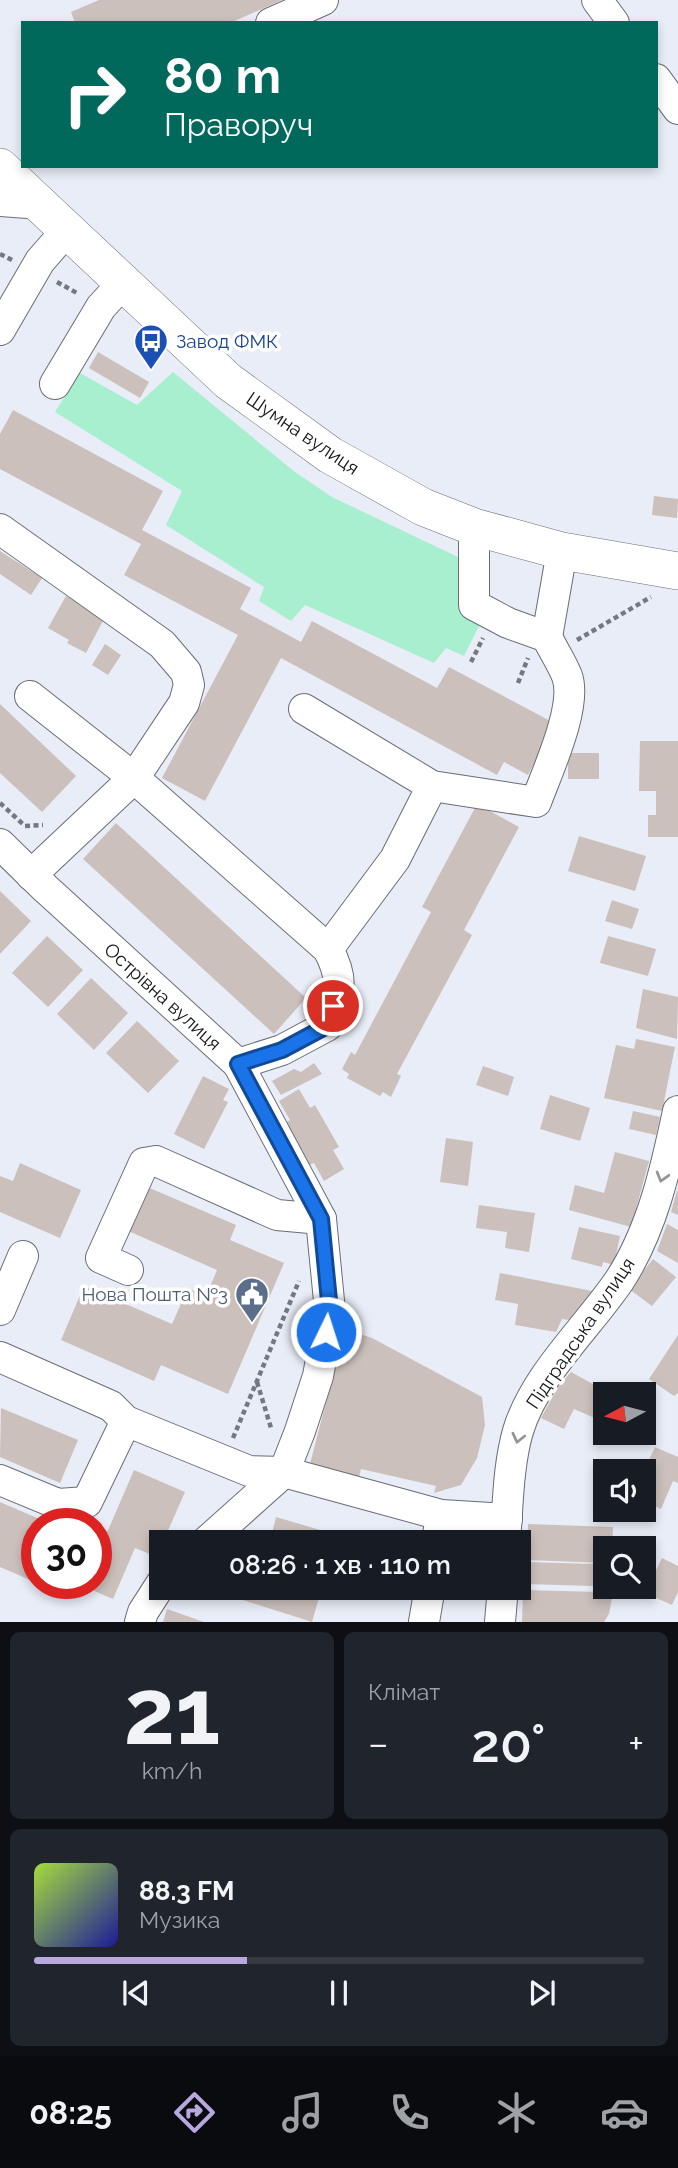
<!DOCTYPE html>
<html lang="uk">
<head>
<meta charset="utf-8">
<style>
  :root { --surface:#171b24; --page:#20242c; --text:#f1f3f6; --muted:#9ea1a6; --line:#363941; --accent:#b9a7df }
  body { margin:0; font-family:Raleway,sans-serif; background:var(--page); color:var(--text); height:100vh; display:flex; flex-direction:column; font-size:26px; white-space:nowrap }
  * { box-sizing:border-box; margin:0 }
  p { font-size:23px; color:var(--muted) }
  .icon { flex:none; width:38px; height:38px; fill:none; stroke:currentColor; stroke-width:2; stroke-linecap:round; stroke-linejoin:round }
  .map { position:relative; height:1622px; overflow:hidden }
  .details { display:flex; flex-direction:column; gap:10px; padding:10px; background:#0d0f14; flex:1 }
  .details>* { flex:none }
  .banner { position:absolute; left:21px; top:21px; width:637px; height:147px; border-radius:0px; box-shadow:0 4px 10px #0003; background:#00695c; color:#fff; overflow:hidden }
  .needle { width:46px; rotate:263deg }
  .buttons { position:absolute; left:593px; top:1382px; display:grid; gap:14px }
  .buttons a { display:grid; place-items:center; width:63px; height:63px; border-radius:0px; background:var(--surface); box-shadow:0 4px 10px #0003; font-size:35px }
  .speed { position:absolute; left:21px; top:1508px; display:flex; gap:14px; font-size:35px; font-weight:700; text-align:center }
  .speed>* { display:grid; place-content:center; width:91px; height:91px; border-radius:50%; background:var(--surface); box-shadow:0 4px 10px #0003; line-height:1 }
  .speed .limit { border:10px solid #d22; background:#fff; color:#111 }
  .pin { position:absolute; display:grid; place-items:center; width:60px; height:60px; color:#fff; margin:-30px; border:4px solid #fff; border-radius:50%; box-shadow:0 2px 7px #0007 }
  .me { position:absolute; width:77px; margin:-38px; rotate:4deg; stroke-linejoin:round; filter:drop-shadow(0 0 5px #0008) }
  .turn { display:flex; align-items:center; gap:24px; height:147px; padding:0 28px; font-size:32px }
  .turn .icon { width:91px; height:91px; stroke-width:2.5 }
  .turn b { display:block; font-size:49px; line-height:60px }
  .big { font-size:52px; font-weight:600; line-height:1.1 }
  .details .widget { flex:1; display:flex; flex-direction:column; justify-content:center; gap:10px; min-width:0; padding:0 24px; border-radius:10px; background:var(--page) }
  .details .dial { align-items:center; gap:0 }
  .dial b { font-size:91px; line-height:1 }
  .song { display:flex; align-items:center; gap:21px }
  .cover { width:84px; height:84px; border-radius:10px; background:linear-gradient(135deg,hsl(80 70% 55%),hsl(240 70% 35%)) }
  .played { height:7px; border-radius:4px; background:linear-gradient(90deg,var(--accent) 35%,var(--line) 35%) }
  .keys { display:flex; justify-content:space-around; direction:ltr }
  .heat { display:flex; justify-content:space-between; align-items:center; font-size:38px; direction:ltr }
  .details .tiles { flex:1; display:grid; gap:10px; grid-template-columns:1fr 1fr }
  .widget:last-child { grid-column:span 2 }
  .trip { position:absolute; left:149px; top:1530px; width:382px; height:70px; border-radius:0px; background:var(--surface); box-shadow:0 4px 10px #0003; font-weight:600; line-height:70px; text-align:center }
  .dock { display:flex; height:112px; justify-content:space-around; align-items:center; background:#090b0e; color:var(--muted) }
  .dock .icon { width:49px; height:49px }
  .dock .selected { color:var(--accent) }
  .dock b { font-size:32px; color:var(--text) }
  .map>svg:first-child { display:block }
  .green { fill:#a7efcf }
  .building { fill:#cbc0bc }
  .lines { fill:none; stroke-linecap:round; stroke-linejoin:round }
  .minor-casing { stroke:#6a6d75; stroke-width:32 }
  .major-casing { stroke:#6a6d75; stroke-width:38 }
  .path { stroke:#75787e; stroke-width:4.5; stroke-dasharray:5 3.5; stroke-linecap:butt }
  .minor { stroke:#fff; stroke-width:30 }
  .major { stroke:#fff; stroke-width:37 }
  .oneway { stroke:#959697 }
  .route-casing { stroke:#114b97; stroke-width:18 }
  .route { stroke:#1a73e8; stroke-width:12 }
  .labels { text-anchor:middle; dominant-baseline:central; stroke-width:7; stroke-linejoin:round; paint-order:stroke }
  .transit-label { font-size:19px; fill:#164399; stroke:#fff; text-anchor:start }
  .street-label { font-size:19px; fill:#131518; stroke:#fff }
  .service-label { font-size:19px; fill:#4e5e75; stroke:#fff; text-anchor:end }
</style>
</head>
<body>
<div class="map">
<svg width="678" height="1622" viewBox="0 0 678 1622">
  <rect width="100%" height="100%" fill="#e9edf7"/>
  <polygon class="green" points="173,372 295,472 332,497 460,558 482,620 464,656 446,648 434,663 305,605 291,621 259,601 264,587 166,525 182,491 55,412 80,373 137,405"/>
  <g class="building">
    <polygon points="99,0 282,0 230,23 75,23 71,12"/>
    <polygon points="98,352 149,382 140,398 89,368"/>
    <polygon points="13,410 163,491 142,530 251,588 240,609 301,642 312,621 437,688 449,667 556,724 528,775 504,762 497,775 281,658 205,801 162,778 238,635 124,575 141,544 0,469 0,434"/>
    <polygon points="654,496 678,499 677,518 652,515"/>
    <polygon points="0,551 42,578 31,595 0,574"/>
    <polygon points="66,596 105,617 86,653 67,643 69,640 48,628"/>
    <polygon points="105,644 121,655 108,675 92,665"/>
    <polygon points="0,704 76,776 42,812 0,773"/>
    <polygon points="640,741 678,741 678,837 648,837 648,815 656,815 656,791 639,791"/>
    <rect x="568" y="753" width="31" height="26"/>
    <polygon points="477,804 519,827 464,930 472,935 397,1074 401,1076 391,1097 383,1092 380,1096 347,1078 349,1074 342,1069 351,1052 355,1055 431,912 422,907"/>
    <polygon points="116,823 306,998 274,1034 83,859"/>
    <polygon points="579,836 646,856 635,891 568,871"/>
    <polygon points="0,891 31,921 0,954"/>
    <polygon points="612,900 639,909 632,929 605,921"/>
    <polygon points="47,936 83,970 48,1007 12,973"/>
    <polygon points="608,936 656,949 648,976 600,963"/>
    <polygon points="91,978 128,1013 94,1050 57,1014"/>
    <polygon points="643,989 678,997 677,1039 636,1028"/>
    <polygon points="137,1021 179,1061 148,1093 106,1053"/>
    <polygon points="636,1039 675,1047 662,1111 604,1098 616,1045 634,1049"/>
    <polygon points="314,1063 322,1074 281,1095 272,1081 294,1069 301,1072"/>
    <polygon points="483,1066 514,1077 508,1096 476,1085"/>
    <polygon points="203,1076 229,1089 223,1100 228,1102 204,1149 174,1134"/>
    <polygon points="299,1089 310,1108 315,1105 339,1147 333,1150 344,1169 324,1181 314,1163 309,1165 285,1123 290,1120 279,1101"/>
    <polygon points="550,1095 590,1108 580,1141 540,1129"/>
    <polygon points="633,1111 660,1117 656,1135 629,1129"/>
    <polygon points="446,1138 473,1142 468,1186 440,1182"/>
    <polygon points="615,1152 649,1161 631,1227 569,1210 575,1185 604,1193"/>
    <polygon points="20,1163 81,1190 60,1238 0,1212 0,1176 13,1181"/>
    <polygon points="145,1186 236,1225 230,1240 284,1263 228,1394 161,1365 154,1381 61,1340 84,1286 172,1324 188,1288 206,1296 217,1270 126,1230"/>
    <polygon points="677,1191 678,1191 678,1215 671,1212"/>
    <polygon points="479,1205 535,1213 529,1252 505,1248 507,1232 476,1228"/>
    <polygon points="667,1224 678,1230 678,1263 657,1251"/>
    <polygon points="579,1227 620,1236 614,1265 603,1262 602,1267 571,1259"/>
    <polygon points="653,1259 676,1277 652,1306 629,1289"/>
    <polygon points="500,1273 592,1291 578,1321 562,1319 556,1332 515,1325 518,1304 495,1300"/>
    <polygon points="345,1329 372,1338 482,1397 485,1425 477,1458 461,1485 434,1493 436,1486 361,1469 359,1477 310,1464"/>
    <polygon points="678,1335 678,1393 674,1396 649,1379"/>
    <polygon points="571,1372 613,1395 606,1395 606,1423 574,1409 564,1429 541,1418 558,1387"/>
    <polygon points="1,1408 78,1440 60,1483 0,1457"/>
    <polygon points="655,1447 678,1457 678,1483 673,1481 661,1509 644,1501 644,1471"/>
    <polygon points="134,1470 185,1492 163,1542 161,1542 157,1557 135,1548 113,1599 78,1584 96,1584 96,1531 106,1535"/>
    <polygon points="0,1502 51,1524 37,1524 37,1583 0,1567"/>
    <polygon points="276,1517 337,1535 335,1542 232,1542 241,1535 249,1534 270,1541"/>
    <polygon points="528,1524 613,1527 612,1549 606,1549 606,1563 527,1560"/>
    <polygon points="662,1558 678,1566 678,1592 672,1605 645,1593"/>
    <polygon points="525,1562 595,1564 594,1586 524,1584"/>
    <polygon points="602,1579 606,1579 606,1587 614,1587 609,1614 604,1622 522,1622 523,1590 601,1592"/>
    <polygon points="202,1587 322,1587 312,1622"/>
    <polygon points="167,1609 204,1622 163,1622"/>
  </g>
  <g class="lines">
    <g class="minor-casing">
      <g id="minor">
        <polyline points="597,0 614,23"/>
        <polyline points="271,23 323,0"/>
        <polyline points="656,79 678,109"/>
        <polyline points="0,201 41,204"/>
        <polyline points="0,330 40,261 68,229"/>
        <polyline points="55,384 101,307 124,282"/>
        <polyline points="474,527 474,605 508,623 547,637 562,551"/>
        <polyline points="0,529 162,644 186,672 189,685 184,703 134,778 31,875"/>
        <path d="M30,696L134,778L328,949C346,983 338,992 327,1026L282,1050L238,1064"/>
        <path d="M304,709L432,786L536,802C547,772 578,706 567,676C562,663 553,650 547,637"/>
        <polyline points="0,844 45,888 238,1064 321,1219 330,1311 318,1376 300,1431 284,1472 206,1542"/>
        <polyline points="328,949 395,859 432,786"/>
        <polyline points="128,1270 101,1258 144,1163 156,1161 277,1215 321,1219"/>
        <polyline points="0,1310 23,1256"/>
        <polyline points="0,1357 111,1406 126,1421 249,1471 284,1472 441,1515 507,1519"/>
        <polyline points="0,1480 58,1504 87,1502 126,1421"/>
        <polyline points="437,1542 441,1515"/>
        <path d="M505,1542C508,1505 508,1466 518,1431C535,1375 587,1328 619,1281C652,1231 666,1168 678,1111"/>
        <polyline points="140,1622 143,1612 161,1584"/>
        <polyline points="424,1622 430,1587"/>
        <polyline points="500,1622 503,1587"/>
      </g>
    </g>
    <g class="major-casing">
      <polyline id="major" points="0,167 228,381 330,455 423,507 474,527 562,551 678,571"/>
    </g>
    <g class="path">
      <polyline points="0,254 12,260"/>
      <polyline points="57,282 77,293"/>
      <polyline points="577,640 651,597"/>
      <polyline points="471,662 483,638"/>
      <polyline points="518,683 528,658"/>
      <polyline points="0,803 25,826 43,825"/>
      <polyline points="257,1382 271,1428"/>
      <polyline points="233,1438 299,1281"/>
    </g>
    <use href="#minor" class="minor"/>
    <use href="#major" class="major"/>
  </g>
  <defs><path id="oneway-chevron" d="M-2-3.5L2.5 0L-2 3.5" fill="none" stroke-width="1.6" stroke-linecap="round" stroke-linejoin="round" transform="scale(1.75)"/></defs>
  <g class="oneway">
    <use href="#oneway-chevron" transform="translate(662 1177) rotate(106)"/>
    <use href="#oneway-chevron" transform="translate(518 1438) rotate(103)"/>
  </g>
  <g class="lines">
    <g class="route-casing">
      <polyline id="route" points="326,1332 330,1311 321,1219 238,1064 282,1050 327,1026 333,1006"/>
    </g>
    <use href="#route" class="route"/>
  </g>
  <defs>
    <g id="bus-pin" transform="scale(1.75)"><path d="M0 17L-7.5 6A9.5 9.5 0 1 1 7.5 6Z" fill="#1a4fb4" stroke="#fff"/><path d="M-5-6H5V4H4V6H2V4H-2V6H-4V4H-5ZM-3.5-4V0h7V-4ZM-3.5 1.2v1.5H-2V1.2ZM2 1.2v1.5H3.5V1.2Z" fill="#fff"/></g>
    <g id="civic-pin" transform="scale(1.75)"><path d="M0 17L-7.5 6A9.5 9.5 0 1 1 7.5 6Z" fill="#5c6f8a" stroke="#fff"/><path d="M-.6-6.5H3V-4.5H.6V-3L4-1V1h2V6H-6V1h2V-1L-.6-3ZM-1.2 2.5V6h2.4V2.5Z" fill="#fff"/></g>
  </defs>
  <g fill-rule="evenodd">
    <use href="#bus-pin" x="151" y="341"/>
    <use href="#civic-pin" x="252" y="1294"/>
  </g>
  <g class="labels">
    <g class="transit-label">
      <text x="176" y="341">Завод ФМК</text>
    </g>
    <g class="street-label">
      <text transform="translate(303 433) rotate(34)">Шумна вулиця</text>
      <text transform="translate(163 996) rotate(42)">Острівна вулиця</text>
      <text transform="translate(580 1333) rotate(-56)">Підградська вулиця</text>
    </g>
    <g class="service-label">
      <text x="228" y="1294">Нова Пошта №3</text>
    </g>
  </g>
</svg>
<div class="buttons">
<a><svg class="needle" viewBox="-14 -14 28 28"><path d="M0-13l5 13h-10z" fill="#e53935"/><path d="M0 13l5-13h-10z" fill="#9ea1a6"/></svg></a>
<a><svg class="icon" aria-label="sound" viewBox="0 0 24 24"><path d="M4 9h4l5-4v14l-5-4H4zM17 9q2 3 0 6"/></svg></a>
<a><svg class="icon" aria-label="search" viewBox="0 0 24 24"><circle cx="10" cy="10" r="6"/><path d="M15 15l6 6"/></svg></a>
</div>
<div class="speed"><div class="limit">30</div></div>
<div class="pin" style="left:333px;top:1006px;background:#d93025"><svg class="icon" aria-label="arrive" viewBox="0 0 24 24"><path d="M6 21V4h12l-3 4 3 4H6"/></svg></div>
<svg class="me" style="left:326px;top:1332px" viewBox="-20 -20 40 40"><circle r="17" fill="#1a73e8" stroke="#fff" stroke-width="3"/><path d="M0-11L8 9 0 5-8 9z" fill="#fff"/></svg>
<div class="trip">08:26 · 1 хв · 110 m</div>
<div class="banner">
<div class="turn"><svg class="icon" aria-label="right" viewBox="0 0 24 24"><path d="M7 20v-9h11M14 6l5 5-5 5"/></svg><div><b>80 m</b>Праворуч</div></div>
</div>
</div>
<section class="details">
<div class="tiles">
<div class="widget dial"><b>21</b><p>km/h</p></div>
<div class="widget"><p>Клімат</p>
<div class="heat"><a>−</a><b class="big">20°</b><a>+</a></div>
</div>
<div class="widget">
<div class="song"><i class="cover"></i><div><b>88.3 FM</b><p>Музика</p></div></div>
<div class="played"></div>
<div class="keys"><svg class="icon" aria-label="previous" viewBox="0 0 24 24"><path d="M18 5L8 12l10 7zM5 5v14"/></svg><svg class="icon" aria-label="pause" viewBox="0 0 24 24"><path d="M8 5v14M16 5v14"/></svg><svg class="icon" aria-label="next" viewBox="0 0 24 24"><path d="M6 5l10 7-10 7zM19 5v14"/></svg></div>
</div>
</div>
</section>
<nav class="dock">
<b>08:25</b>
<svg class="icon selected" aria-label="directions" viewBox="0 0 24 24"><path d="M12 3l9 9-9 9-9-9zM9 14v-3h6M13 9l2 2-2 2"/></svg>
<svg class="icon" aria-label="music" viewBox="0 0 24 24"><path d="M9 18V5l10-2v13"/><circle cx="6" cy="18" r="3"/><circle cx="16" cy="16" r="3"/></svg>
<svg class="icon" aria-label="phone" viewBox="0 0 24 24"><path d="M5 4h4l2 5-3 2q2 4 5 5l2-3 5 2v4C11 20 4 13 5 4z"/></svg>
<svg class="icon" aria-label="climate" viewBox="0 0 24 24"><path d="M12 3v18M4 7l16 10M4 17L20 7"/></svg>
<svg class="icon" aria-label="car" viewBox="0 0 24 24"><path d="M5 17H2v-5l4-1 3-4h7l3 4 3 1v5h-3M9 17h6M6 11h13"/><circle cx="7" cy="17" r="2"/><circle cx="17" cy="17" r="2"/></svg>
</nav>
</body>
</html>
